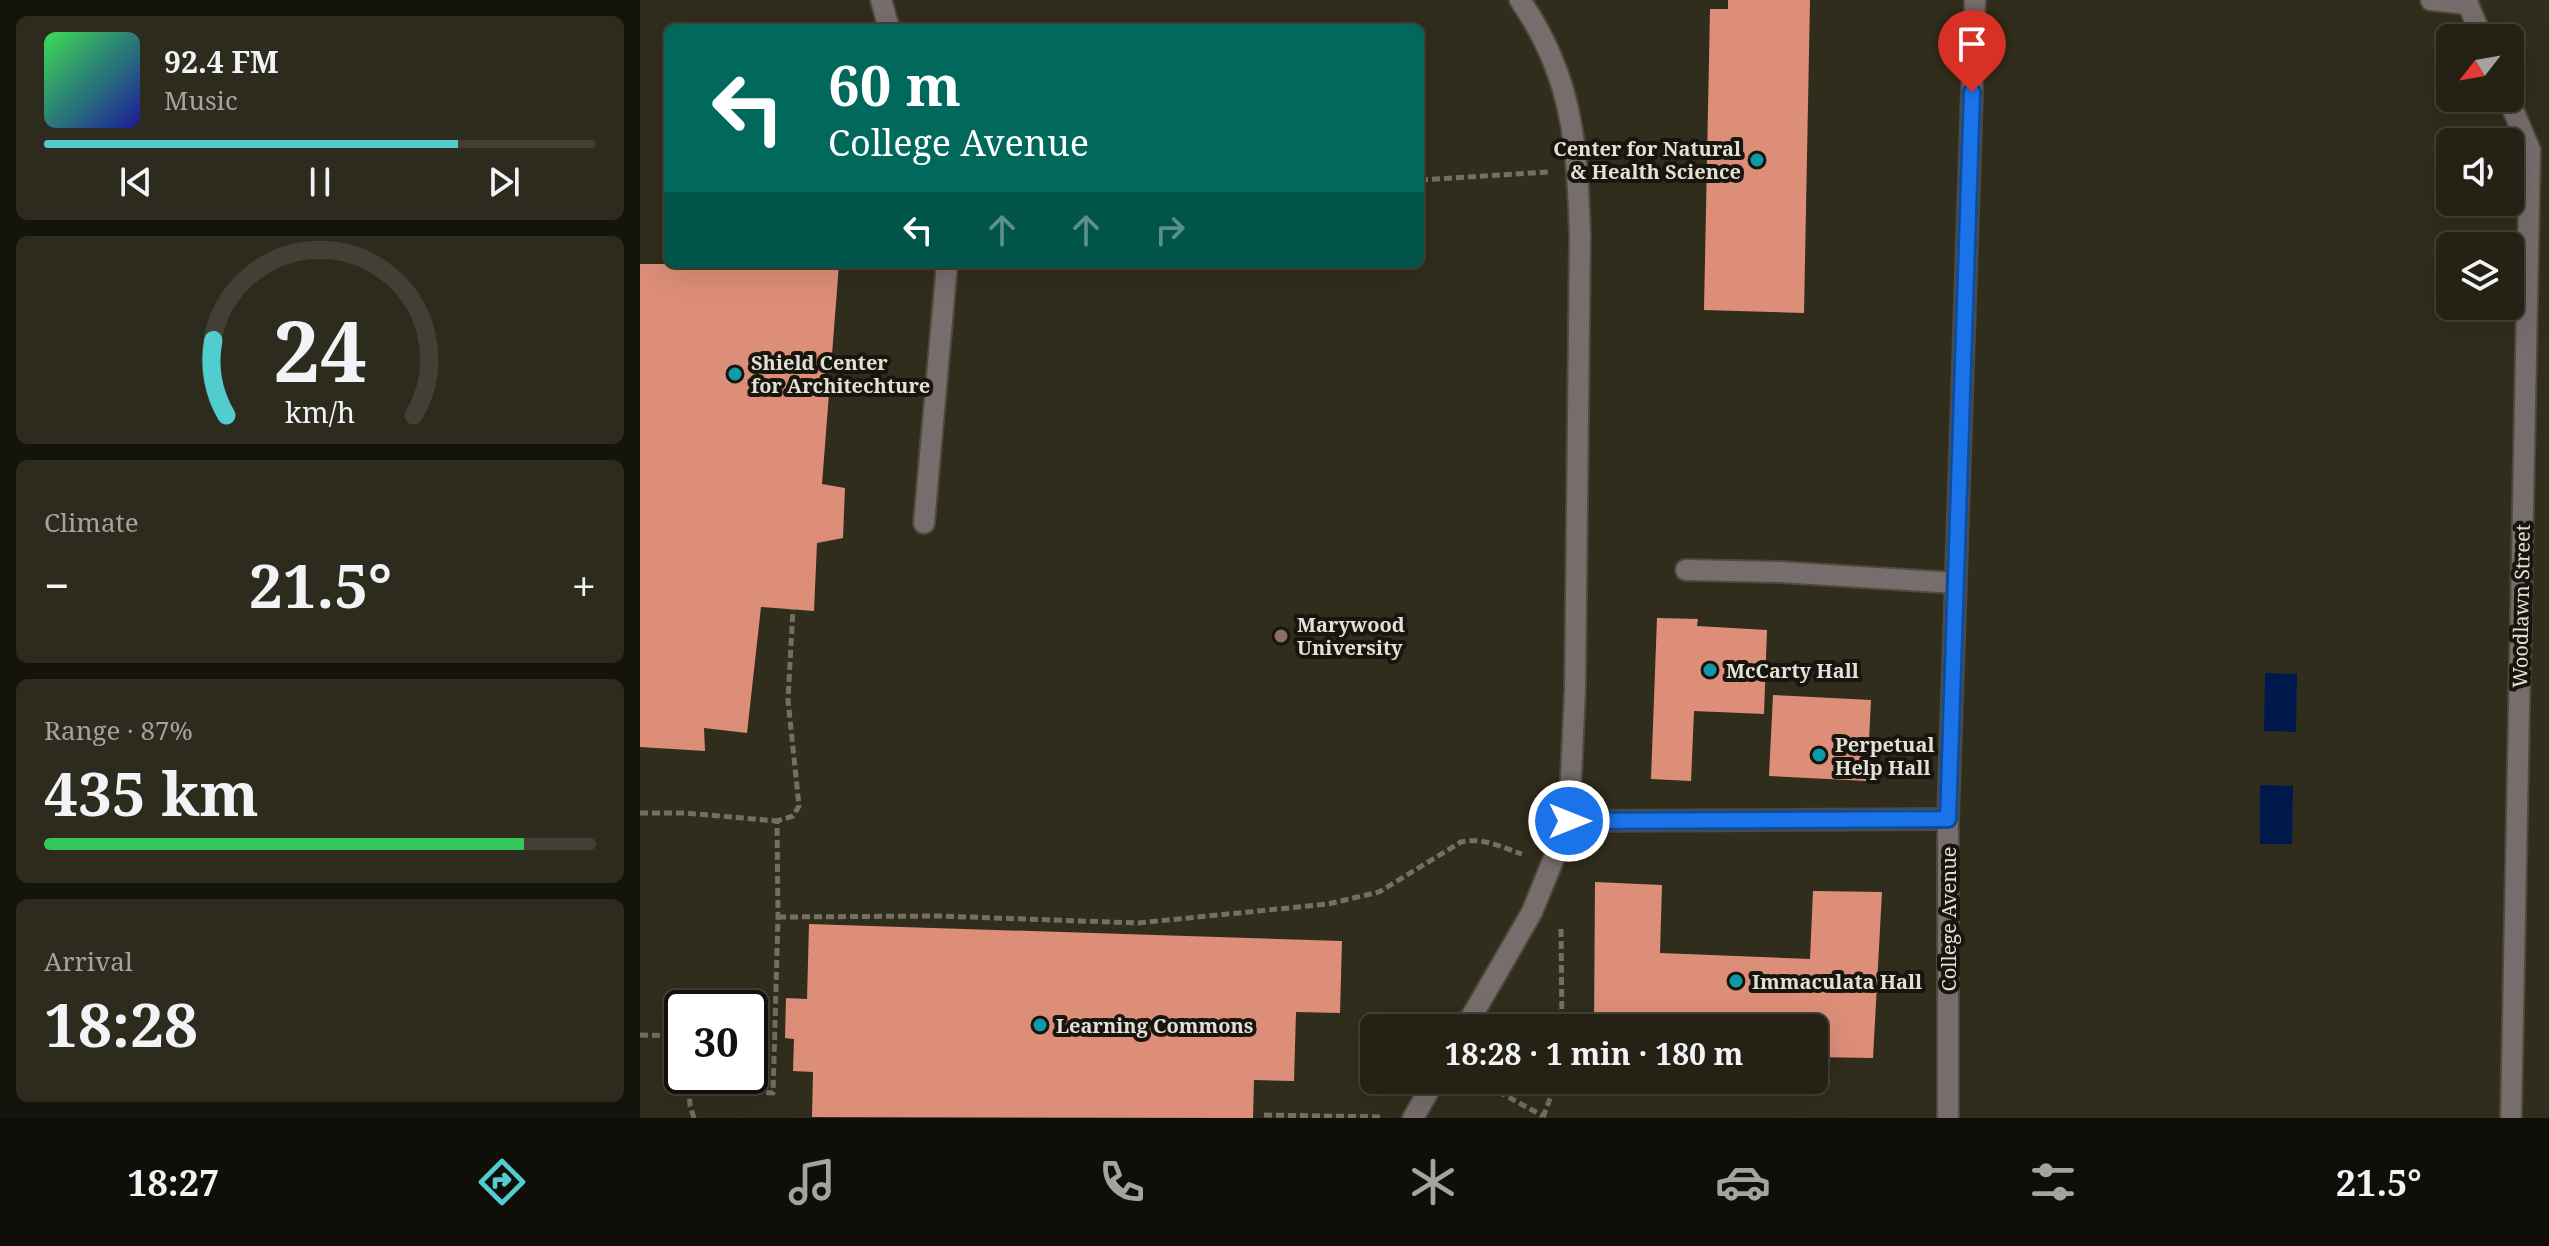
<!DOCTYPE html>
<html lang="en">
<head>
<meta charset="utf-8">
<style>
  :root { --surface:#252215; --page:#2d2a1e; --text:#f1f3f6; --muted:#a3a4a0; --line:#423f34; --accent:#52cdcf }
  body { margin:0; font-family:"Noto Serif",serif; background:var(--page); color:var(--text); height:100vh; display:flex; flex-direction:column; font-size:30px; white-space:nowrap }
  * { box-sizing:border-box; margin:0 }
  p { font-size:26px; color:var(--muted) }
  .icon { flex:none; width:44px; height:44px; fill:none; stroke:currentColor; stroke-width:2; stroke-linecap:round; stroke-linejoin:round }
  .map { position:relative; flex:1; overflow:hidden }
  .sheet { display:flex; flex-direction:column; gap:16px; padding:16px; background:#14130c; width:640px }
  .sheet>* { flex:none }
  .top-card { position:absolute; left:24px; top:24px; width:760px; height:244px; border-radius:12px; box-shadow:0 8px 32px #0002,0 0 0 2px var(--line); background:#00695c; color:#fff; overflow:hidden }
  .needle { width:52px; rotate:239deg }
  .tools { position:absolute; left:1796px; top:24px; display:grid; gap:16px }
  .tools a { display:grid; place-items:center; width:88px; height:88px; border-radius:12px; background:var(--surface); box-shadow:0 8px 32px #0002,0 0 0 2px var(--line); font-size:40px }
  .speed { position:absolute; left:24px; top:990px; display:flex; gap:16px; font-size:40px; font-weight:700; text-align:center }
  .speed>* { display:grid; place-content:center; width:104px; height:104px; border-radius:50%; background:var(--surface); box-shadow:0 8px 32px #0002,0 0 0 2px var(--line); line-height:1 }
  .speed .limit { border:4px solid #111; border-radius:12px; background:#fff; color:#111 }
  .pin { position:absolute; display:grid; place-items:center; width:68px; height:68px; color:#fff; margin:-82px -34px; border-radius:50% 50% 50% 0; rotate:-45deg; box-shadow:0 0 8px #0007 }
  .pin .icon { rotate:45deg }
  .me { position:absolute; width:88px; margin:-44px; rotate:90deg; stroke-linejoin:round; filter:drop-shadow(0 0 6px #0008) }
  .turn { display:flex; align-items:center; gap:28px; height:168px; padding:0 32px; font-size:36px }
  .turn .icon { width:104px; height:104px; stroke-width:2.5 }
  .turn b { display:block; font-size:56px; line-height:68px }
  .lanes { display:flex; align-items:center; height:76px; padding:0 32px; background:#0003; justify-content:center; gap:40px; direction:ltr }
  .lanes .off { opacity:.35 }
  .big { font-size:60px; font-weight:700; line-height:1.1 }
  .sheet .widget { flex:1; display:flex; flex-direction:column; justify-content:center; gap:12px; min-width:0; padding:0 28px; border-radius:12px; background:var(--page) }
  .sheet .dial { align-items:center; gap:0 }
  .dial svg { height:208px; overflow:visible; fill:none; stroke:var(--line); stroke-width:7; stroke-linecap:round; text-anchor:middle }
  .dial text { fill:var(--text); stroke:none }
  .song { display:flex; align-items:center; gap:24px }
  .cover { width:96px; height:96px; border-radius:12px; background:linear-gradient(135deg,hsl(130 70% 55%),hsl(240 70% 35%)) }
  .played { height:8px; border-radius:4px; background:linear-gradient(90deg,var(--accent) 75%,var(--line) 75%) }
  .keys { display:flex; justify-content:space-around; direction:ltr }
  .heat { display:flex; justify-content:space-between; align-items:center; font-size:44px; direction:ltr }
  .charge { height:12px; border-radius:6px; background:linear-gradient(90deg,#34c759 87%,var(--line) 0) }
  .trip { position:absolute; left:720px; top:1014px; width:468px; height:80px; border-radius:12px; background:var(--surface); box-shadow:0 8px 32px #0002,0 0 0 2px var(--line); font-weight:700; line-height:80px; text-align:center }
  .tabs { display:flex; height:128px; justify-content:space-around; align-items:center; background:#0f0e08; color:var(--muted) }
  .tabs .icon { width:56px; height:56px }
  .tabs .on { color:var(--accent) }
  .tabs b { font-size:36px; color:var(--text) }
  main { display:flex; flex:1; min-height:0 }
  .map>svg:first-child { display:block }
  .water { fill:#00194d }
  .building { fill:#dd8e78 }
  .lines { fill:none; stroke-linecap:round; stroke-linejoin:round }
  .minor-casing { stroke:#4d4a3a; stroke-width:24 }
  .path { stroke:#737061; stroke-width:5; stroke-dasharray:8 4; stroke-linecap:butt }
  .minor { stroke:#786d6d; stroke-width:20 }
  .route-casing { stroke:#114b97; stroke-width:20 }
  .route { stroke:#1a73e8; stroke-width:14 }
  .culture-dot { fill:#0f9aa8; stroke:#17150e; stroke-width:3 }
  .education-dot { fill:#8d6e63; stroke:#17150e; stroke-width:3 }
  .labels { text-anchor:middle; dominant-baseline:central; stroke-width:8; stroke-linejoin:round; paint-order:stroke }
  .poi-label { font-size:20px; font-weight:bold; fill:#e3e1d6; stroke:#17150e; text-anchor:start }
  .street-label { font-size:20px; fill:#e3e1d6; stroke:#17150e }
</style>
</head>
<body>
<main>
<section class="sheet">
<div class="widget">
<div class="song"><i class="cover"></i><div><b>92.4 FM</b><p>Music</p></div></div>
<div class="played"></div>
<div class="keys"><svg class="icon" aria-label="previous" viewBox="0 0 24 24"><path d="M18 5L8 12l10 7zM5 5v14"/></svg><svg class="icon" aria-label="pause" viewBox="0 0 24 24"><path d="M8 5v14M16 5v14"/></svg><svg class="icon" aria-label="next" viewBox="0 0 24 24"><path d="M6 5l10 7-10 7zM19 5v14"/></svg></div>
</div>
<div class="widget dial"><svg viewBox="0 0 100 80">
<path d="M14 69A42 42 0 1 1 86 69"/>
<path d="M14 69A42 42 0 0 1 9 40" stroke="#52cdcf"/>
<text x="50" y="56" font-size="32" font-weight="700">24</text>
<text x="50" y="72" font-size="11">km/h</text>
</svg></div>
<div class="widget"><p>Climate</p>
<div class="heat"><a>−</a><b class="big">21.5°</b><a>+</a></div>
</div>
<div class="widget"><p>Range · 87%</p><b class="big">435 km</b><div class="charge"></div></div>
<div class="widget"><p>Arrival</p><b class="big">18:28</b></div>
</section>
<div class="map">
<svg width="1909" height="1118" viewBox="0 0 1909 1118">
  <rect width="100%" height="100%" fill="#312d1c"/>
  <g class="water">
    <polygon points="1625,673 1657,674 1656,732 1624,731"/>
    <polygon points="1620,785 1653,786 1652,844 1620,844"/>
  </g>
  <g class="building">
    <polygon points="1088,0 1170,0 1164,313 1064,310 1070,9 1088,9"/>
    <polygon points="0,264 199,264 182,484 205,488 203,538 177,543 174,611 121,607 107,733 64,728 65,751 0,747"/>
    <polygon points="1017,618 1058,619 1057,626 1127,630 1124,714 1054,711 1051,781 1011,779"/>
    <polygon points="1133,695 1231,700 1227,781 1129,776"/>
    <polygon points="955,882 1022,885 1020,953 1170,959 1173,891 1242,892 1233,1058 1174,1057 1174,1028 954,1028"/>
    <polygon points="169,924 702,941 700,1013 656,1012 654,1081 614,1080 613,1118 172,1117 173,1072 153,1071 154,1039 145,1038 146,998 167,999"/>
  </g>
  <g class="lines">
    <g class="minor-casing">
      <g id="minor">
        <polyline points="241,0 249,28"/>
        <polyline points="1791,0 1828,4 1842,38"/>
        <polyline points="1868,98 1890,150 1871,1118"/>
        <polyline points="284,523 307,264"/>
        <polyline points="1046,570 1140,572 1316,583"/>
        <polyline points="929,821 1308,819"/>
        <path d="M825,1028L892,912L929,821L935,690L940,235C937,145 933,77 880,0"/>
        <polyline points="773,1118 795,1080"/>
        <polyline points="1308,1118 1308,819 1335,0"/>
      </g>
    </g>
    <g class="path">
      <polyline points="780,180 909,172"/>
      <polyline points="0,813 45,813 137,821"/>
      <path d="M138,917L299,916L498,923L688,904L739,892L821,842C843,837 861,847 882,854"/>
      <polyline points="921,929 922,1028"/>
      <polyline points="0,1035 42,1036"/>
      <polyline points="837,1080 903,1116"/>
      <polyline points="49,1088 50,1076"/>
      <polyline points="624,1115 743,1117"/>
      <polyline points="903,1117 917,1080"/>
      <polyline points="54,1118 50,1106 49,1088 133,1093 138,917 137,821 153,816 159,806 148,700 153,609"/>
    </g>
    <use href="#minor" class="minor"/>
  </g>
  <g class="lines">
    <g class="route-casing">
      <polyline id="route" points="929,821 1308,819 1332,92"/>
    </g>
    <use href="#route" class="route"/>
  </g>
  <g class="culture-dot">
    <circle cx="1117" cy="160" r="8"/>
    <circle cx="95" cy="374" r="8"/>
    <circle cx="1070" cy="670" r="8"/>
    <circle cx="1179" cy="755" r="8"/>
    <circle cx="1096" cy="981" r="8"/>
    <circle cx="400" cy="1025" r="8"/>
  </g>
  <circle class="education-dot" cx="641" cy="636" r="8"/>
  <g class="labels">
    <g class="poi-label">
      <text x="1101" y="148" text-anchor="end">Center for Natural<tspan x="1101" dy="23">&amp; Health Science</tspan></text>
      <text x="111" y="362">Shield Center<tspan x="111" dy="23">for Architechture</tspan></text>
      <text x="657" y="624">Marywood<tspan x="657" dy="23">University</tspan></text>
      <text x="1086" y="670">McCarty Hall</text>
      <text x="1195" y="744">Perpetual<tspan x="1195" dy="23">Help Hall</tspan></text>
      <text x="1112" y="981">Immaculata Hall</text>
      <text x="416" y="1025">Learning Commons</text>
    </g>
    <g class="street-label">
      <text transform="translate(1881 606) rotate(-89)">Woodlawn Street</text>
      <text transform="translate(1308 919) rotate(-90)">College Avenue</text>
    </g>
  </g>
</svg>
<div class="tools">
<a><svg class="needle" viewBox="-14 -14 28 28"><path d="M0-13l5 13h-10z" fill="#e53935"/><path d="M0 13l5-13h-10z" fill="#a3a4a0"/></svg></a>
<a><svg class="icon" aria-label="sound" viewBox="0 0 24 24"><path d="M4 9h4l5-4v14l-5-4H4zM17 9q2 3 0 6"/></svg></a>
<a><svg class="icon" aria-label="layers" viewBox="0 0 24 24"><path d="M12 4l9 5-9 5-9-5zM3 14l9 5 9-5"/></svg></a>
</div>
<div class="speed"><div class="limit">30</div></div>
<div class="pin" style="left:1332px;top:92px;background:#d93025"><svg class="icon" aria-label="arrive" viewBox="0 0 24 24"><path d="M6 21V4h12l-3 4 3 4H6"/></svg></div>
<svg class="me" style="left:929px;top:821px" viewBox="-20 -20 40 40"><circle r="17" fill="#1a73e8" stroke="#fff" stroke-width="3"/><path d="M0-11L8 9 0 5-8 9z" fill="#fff"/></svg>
<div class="trip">18:28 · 1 min · 180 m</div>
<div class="top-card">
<div class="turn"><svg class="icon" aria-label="left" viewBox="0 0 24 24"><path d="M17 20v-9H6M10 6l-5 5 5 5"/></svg><div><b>60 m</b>College Avenue</div></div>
<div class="lanes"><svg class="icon" aria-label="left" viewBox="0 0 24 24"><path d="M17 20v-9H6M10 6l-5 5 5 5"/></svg><svg class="icon off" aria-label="ahead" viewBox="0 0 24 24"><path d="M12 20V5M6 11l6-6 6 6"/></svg><svg class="icon off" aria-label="ahead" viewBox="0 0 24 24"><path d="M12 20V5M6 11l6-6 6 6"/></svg><svg class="icon off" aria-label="right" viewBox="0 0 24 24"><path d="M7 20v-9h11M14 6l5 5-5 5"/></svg></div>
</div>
</div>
</main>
<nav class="tabs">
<b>18:27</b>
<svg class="icon on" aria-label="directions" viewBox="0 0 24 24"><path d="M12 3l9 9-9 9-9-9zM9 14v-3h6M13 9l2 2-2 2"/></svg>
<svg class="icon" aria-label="music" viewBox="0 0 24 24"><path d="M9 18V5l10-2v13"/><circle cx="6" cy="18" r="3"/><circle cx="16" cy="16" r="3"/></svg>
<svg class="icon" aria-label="phone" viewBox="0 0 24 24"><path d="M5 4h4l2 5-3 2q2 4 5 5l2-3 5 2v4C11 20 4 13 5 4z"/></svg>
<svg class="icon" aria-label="climate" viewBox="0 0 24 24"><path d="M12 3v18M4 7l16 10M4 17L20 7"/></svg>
<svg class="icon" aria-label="car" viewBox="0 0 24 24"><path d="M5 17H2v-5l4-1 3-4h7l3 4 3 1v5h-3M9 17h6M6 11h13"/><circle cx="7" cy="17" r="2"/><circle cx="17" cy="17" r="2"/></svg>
<svg class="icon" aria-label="filters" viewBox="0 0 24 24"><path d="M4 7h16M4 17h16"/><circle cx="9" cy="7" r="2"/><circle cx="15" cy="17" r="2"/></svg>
<b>21.5°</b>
</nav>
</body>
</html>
